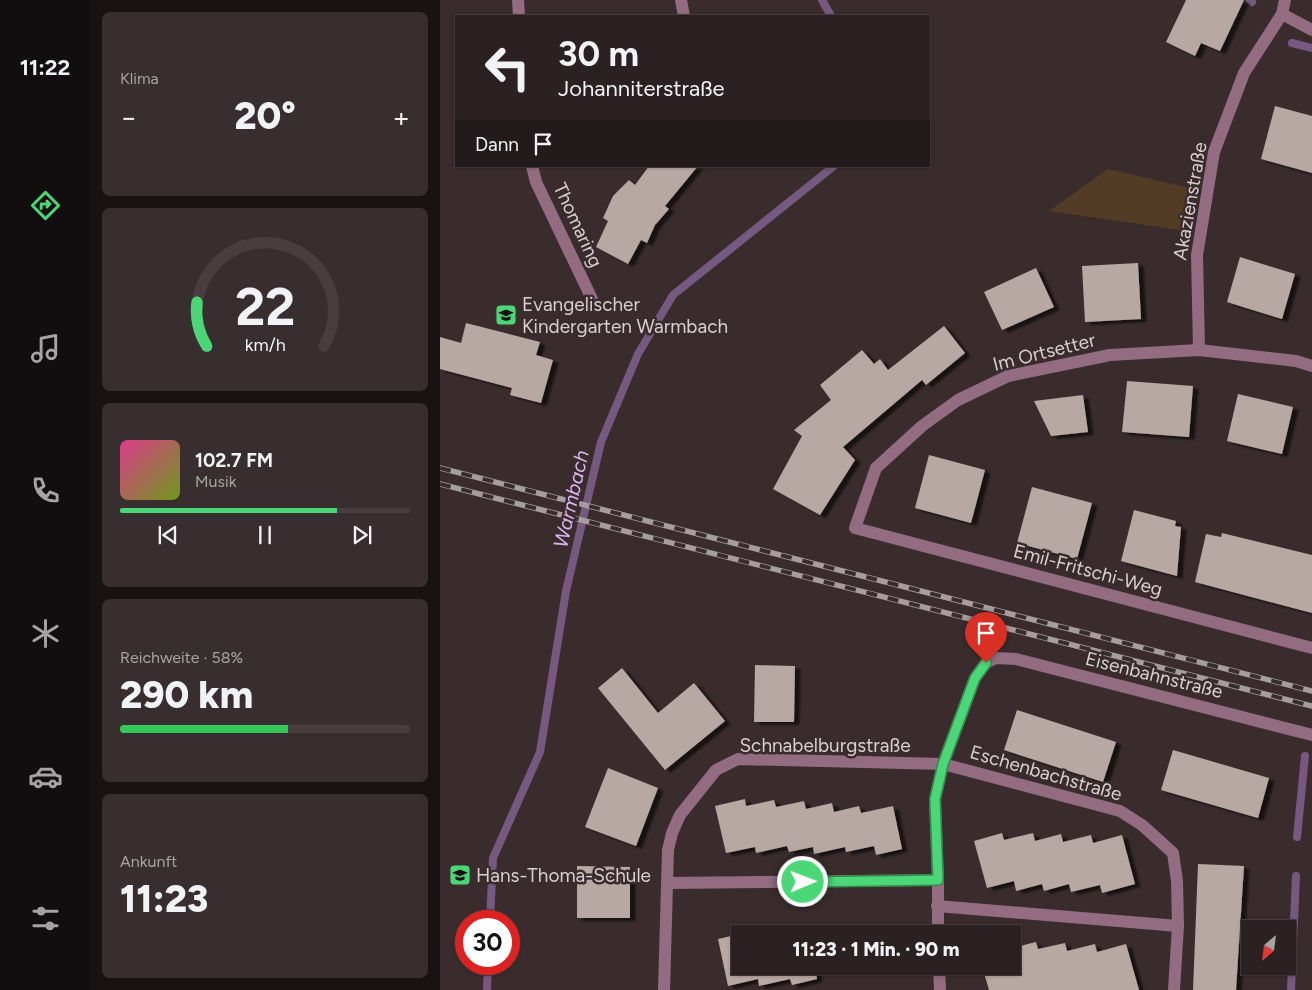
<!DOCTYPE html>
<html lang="de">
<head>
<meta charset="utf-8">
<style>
  :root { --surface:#2c2122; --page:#382e2f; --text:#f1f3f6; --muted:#a6a3a5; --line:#483e40; --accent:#4bd677 }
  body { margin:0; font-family:Figtree,sans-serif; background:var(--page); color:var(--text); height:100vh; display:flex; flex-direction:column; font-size:19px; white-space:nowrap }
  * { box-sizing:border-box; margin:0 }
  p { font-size:16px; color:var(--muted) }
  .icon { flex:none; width:28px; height:28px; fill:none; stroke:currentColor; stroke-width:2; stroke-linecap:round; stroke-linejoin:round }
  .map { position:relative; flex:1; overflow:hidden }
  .panel { display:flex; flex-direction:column; gap:12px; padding:12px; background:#181213; width:350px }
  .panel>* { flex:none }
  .hud { position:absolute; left:15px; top:15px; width:475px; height:152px; border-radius:0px; box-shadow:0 1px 4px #0004,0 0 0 1px var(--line); background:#2c2122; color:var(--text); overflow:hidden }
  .needle { width:32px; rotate:208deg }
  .fabs { position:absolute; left:801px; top:920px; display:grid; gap:10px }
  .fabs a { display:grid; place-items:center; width:55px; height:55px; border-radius:0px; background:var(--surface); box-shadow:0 1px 4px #0004,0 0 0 1px var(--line); font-size:25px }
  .speed { position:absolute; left:15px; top:910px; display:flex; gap:10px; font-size:25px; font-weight:700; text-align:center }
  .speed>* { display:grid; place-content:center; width:65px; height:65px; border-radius:50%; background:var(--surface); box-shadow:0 1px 4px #0004,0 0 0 1px var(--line); line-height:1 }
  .speed .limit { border:8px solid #d22; background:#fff; color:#111 }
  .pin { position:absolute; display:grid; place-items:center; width:42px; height:42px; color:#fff; margin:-51px -21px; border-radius:50% 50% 50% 0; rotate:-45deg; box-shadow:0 0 5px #0007 }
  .pin .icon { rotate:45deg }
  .me { position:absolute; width:55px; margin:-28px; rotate:89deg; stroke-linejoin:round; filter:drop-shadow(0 0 4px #0008) }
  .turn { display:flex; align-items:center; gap:18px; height:105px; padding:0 20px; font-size:22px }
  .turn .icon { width:65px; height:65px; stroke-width:2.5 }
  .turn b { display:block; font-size:35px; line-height:42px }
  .then { display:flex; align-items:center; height:48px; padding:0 20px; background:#0003; gap:10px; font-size:19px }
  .big { font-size:38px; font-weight:800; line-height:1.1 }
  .panel .card { flex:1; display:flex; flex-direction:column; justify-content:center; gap:8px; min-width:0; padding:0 18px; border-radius:8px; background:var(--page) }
  .panel .dial { align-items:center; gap:0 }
  .dial svg { height:130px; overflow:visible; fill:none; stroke:var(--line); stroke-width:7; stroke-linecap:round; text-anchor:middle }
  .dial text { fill:var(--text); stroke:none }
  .song { display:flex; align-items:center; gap:15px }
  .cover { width:60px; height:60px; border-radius:8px; background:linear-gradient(135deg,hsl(330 70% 55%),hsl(80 70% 35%)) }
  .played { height:5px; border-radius:2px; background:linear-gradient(90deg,var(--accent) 75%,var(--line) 75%) }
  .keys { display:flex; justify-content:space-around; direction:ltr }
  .heat { display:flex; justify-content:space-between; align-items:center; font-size:28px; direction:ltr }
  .charge { height:8px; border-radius:4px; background:linear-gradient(90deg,#34c759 58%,var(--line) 0) }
  .trip { position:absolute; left:291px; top:925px; width:290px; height:50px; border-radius:0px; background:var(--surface); box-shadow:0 1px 4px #0004,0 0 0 1px var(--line); font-weight:800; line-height:50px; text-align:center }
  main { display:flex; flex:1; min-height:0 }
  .menu { display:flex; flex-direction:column; width:90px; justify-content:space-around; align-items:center; background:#120d0e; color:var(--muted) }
  .menu .icon { width:35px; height:35px }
  .menu .selected { color:var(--accent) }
  .menu b { font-size:22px; color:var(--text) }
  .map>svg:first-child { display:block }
  .green { fill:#523c25 }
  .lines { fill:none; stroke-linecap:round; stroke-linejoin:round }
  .stream { stroke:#755980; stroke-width:8 }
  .building { fill:#b8a8a3; filter:url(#shadow) }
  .minor { stroke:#936c82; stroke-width:12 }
  .rail-casing { stroke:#a89d9e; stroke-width:5.5 }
  .rail { stroke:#3a2c2d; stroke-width:4; stroke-dasharray:11; stroke-linecap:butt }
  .route-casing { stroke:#318b4d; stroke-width:12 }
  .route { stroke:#4bd677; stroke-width:9 }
  .labels { text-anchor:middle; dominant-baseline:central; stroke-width:5; stroke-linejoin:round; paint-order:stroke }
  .street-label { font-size:19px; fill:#d8cfd0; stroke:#3a2c2d }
  .poi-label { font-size:19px; fill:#d8cfd0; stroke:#3a2c2d; text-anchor:start }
  .water-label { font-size:20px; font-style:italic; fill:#deb1f0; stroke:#3a2c2d }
</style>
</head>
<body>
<main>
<nav class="menu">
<b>11:22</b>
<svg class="icon selected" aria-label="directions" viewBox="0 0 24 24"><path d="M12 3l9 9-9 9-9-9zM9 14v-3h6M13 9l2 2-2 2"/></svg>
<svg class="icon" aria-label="music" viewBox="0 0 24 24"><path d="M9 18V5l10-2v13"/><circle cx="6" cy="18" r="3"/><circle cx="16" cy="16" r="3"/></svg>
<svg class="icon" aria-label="phone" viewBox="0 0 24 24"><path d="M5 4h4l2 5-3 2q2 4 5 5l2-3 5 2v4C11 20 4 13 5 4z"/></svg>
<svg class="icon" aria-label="climate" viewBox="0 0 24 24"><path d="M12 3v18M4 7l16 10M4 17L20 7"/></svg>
<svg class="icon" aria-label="car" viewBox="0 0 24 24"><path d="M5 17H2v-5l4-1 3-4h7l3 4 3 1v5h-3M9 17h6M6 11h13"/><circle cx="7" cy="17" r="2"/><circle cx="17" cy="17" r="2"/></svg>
<svg class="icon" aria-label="filters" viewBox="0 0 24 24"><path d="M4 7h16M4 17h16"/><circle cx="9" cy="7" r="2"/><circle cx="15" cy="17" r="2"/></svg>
</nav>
<section class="panel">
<div class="card"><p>Klima</p>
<div class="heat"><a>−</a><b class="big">20°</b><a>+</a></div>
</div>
<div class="card dial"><svg viewBox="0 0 100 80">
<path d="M14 69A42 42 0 1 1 86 69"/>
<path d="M14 69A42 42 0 0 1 8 42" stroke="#4bd677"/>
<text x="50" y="56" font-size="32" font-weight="700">22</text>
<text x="50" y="72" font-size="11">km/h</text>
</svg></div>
<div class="card">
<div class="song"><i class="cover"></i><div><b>102.7 FM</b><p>Musik</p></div></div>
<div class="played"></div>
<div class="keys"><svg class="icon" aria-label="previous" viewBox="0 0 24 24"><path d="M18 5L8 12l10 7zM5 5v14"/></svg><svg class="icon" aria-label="pause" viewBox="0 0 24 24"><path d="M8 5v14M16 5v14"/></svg><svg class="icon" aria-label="next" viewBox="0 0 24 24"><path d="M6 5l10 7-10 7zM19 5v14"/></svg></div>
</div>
<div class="card"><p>Reichweite · 58%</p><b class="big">290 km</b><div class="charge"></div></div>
<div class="card"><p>Ankunft</p><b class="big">11:23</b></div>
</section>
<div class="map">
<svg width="872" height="990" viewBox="0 0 872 990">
  <defs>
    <filter id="shadow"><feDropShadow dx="5.5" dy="3" stdDeviation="1" flood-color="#0009"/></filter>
  </defs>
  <rect width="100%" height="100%" fill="#3a2c2d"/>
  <polygon class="green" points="668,169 758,190 747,231 609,211"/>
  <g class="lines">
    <g class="stream">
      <polyline points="382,0 391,16"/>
      <polyline points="810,0 812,2"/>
      <polyline points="852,43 872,48"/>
      <polyline points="857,837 865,756"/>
      <polyline points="50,921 53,858 100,752 126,591 161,442 198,354 233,295 394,166"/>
      <polyline points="47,990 48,964"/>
      <polyline points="851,990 856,876"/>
    </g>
  </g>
  <g class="building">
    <polygon points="746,0 804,0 780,51 761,43 755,56 726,42"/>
    <polygon points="835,106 872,116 872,173 821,159"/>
    <polygon points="209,166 258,166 225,206 229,209 215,225 207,243 201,240 188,264 156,247 168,221 163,218 173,196 189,180 195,185"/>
    <polygon points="800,257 855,274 842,319 787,302"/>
    <polygon points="698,263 701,319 645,322 642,266"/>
    <polygon points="596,268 614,307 562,330 544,292"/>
    <polygon points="26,323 100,342 96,355 113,360 101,403 70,395 72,388 0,369 0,337 21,343"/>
    <polygon points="504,326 525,353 486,385 482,380 403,447 415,460 380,515 333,489 362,436 354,430 391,400 380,385 422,350 434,364 440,359 448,370"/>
    <polygon points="687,381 753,386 749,437 682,432"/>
    <polygon points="798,394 853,407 842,454 787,441"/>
    <polygon points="643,395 648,432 611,436 594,401"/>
    <polygon points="489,455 545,470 531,523 475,508"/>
    <polygon points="592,487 652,503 637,559 577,543"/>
    <polygon points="694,510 736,521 735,526 741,527 737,576 681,561"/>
    <polygon points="782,533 872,555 872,613 755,582 766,534 781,537"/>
    <polygon points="315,665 355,666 354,722 314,722"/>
    <polygon points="182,668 218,713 254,683 285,721 225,770 158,688"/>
    <polygon points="577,710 676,742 663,782 564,750"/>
    <polygon points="733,750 829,778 818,818 721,790"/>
    <polygon points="168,768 218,788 196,846 145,827"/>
    <polygon points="305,799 306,806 334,800 336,807 364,801 366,809 392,803 394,812 419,806 421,813 453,806 462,849 436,855 434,846 406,852 405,847 374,854 373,847 349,852 347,846 316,853 315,847 286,853 275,806"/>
    <polygon points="562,833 564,840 593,833 595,841 621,834 623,842 651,835 653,843 682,835 695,884 662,893 660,885 631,892 629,884 604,891 602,884 576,891 574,881 547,888 534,841"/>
    <polygon points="758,864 804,866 796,990 753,990"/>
    <polygon points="137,866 190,867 190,918 137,918"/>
    <polygon points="300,934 300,966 375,966 377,979 352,985 350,979 319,986 318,979 288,986 278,939"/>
    <polygon points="596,942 598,949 625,943 627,951 655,944 657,952 686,944 699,990 549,990 542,966 572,966 572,948"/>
  </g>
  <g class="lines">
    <g class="minor">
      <polyline points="78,0 79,16"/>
      <polyline points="241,0 244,16"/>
      <polyline points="842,14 872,30"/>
      <polyline points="92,166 96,182 152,299"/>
      <polyline points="759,350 757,255 774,152 804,73 842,14 845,0"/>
      <polyline points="872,366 856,361 759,350 670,355 568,376 518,400 482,426 436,468 415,528 872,648"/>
      <polyline points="228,883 498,880"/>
      <polyline points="497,906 738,926"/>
      <polyline points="498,934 498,880 495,799 503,764 535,678 546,663 556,658 576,659 872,735"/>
      <polyline points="499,966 500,990"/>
      <polyline points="224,990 228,850 232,833 240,815 276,770 298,759 503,764 680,811 702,825 733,853 737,881 738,926 734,990"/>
    </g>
    <g class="rail-casing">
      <g id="rail">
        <polyline points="0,468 872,691"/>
        <polyline points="0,484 872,706"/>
      </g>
    </g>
    <use href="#rail" class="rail"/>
  </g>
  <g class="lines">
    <g class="route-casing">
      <polyline id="route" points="363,882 498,880 495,799 503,764 535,678 546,663"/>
    </g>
    <use href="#route" class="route"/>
  </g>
  <defs>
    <g id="school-square" transform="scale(1.125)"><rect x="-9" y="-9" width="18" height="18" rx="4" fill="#4bd677" stroke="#3a2c2d"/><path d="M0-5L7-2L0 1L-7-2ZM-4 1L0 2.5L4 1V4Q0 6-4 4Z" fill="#111"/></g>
  </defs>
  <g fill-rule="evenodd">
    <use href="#school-square" x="66" y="315"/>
    <use href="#school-square" x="20" y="875"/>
  </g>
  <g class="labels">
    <g class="street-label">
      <text transform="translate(750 201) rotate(-80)">Akazienstraße</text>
      <text transform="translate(138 225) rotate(65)">Thomaring</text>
      <text transform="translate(604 352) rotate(-14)">Im Ortsetter</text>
      <text transform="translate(648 570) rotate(15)">Emil-Fritschi-Weg</text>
      <text transform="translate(714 675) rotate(14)">Eisenbahnstraße</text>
      <text x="385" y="745">Schnabelburgstraße</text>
      <text transform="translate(606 773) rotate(16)">Eschenbachstraße</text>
    </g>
    <g class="poi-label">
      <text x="82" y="304">Evangelischer<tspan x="82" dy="22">Kindergarten Warmbach</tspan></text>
      <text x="36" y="875">Hans-Thoma-Schule</text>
    </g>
    <g class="water-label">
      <text transform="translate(131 499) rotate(-77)">Warmbach</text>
    </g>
  </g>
</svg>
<div class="fabs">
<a><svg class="needle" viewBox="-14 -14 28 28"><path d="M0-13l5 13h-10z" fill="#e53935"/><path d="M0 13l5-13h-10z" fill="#a6a3a5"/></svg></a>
</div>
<div class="speed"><div class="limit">30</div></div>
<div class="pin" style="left:546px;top:663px;background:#d93025"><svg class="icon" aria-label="arrive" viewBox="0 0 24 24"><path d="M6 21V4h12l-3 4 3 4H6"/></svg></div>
<svg class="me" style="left:363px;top:882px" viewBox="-20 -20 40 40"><circle r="17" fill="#4bd677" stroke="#fff" stroke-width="3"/><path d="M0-11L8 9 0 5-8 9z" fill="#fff"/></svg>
<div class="trip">11:23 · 1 Min. · 90 m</div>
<div class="hud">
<div class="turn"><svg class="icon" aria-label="left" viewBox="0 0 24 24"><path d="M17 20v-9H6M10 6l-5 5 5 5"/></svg><div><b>30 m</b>Johanniterstraße</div></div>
<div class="then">Dann<svg class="icon" aria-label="arrive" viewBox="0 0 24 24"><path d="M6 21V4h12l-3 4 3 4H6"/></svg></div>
</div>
</div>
</main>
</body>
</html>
